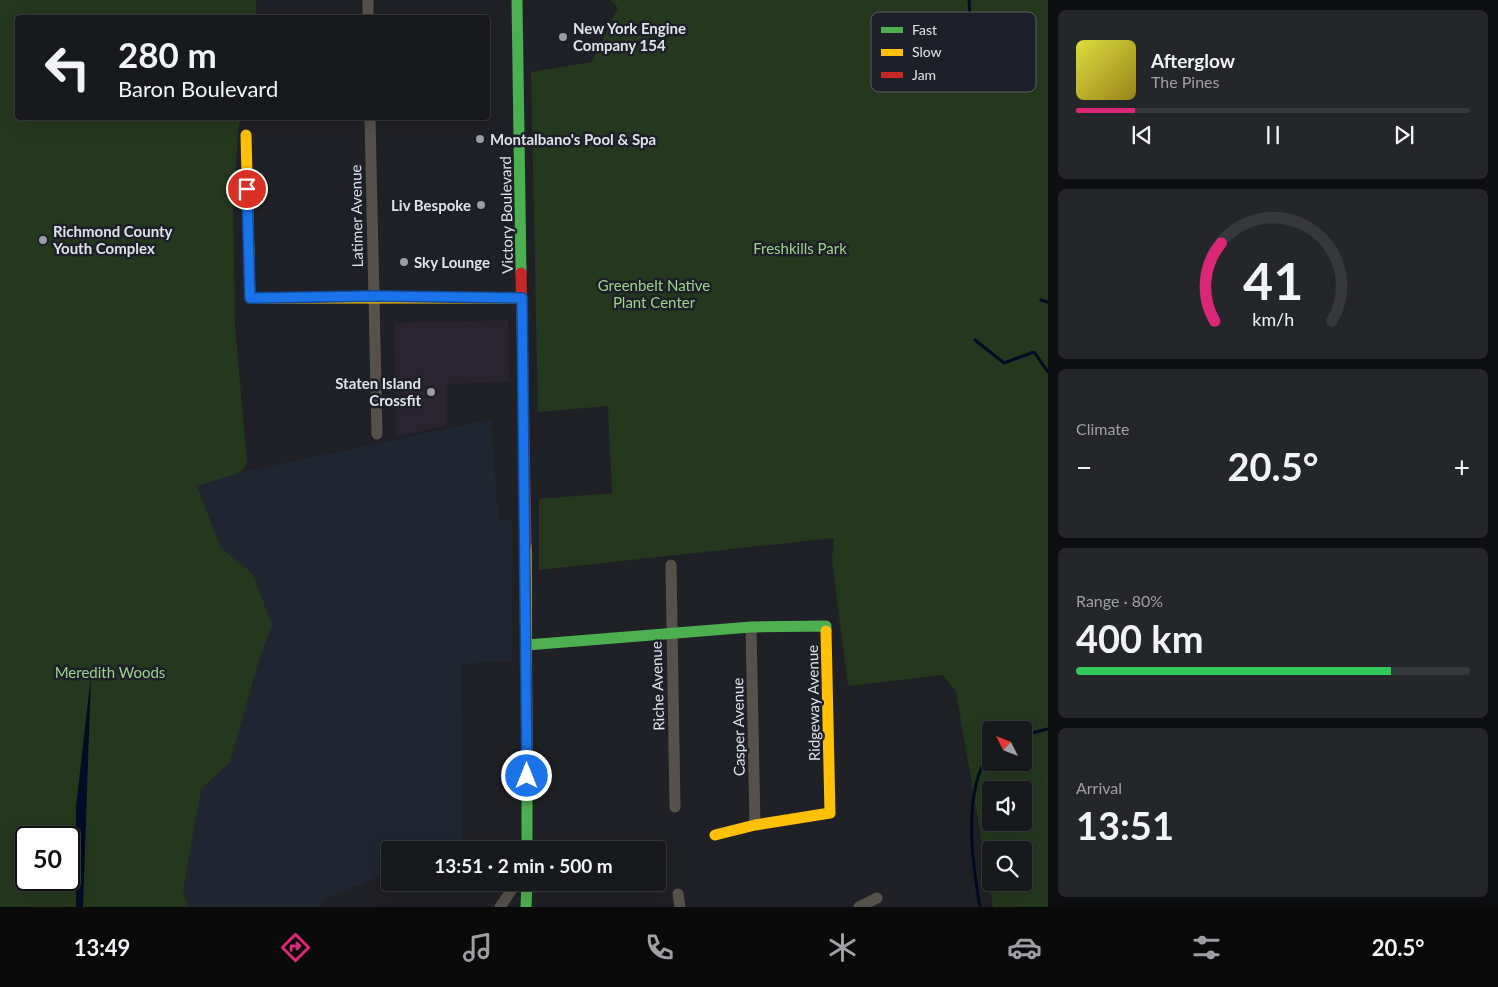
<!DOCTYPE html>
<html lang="en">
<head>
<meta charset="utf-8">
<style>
  :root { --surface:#18191c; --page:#252629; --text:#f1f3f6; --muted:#9fa0a3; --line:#36383b; --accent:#db2777 }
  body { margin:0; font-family:Lato,sans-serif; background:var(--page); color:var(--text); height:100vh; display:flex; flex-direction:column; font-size:19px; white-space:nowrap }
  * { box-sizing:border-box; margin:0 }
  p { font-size:16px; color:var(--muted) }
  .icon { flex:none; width:28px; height:28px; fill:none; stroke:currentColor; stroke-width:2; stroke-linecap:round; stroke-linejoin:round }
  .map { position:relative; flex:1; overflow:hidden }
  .panel { display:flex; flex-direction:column; gap:10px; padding:10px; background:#0d0e0f; width:450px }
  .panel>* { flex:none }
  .top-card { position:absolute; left:15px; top:15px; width:475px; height:105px; border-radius:5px; box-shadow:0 5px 20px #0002,0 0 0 1px var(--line); background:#18191c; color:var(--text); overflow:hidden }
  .needle { width:32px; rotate:312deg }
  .controls { position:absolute; left:982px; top:721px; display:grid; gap:10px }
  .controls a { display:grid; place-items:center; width:50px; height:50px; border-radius:5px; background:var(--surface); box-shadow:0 5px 20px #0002,0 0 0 1px var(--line); font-size:25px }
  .speed { position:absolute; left:15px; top:826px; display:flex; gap:10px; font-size:25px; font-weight:700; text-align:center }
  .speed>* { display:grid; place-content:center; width:65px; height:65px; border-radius:50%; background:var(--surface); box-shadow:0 5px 20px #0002,0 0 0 1px var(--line); line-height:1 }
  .speed .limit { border:2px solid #111; border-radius:8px; background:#fff; color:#111 }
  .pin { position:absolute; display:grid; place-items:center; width:42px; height:42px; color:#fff; margin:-21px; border:2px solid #fff; border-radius:50%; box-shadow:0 1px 5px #0007 }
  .me { position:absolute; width:55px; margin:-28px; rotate:0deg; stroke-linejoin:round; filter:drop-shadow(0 0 4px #0008) }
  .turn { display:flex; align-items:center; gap:18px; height:105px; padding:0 20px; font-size:22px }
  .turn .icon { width:65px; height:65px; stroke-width:2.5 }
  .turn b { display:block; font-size:35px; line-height:42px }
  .big { font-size:38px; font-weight:700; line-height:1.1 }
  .panel .widget { flex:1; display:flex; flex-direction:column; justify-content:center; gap:8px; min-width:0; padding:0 18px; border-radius:8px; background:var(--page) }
  .panel .dial { align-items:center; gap:0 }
  .dial svg { height:130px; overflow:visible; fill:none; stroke:var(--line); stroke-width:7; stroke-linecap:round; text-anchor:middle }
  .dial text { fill:var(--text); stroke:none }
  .song { display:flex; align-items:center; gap:15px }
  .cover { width:60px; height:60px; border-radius:8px; background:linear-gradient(135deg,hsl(60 70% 55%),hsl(50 70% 35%)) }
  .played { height:5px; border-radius:2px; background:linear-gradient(90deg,var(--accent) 15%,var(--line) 15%) }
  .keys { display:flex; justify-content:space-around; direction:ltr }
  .heat { display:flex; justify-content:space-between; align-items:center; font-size:28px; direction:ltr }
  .charge { height:8px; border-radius:4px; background:linear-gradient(90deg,#34c759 80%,var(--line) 0) }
  .trip { position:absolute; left:381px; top:841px; width:285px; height:50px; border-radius:5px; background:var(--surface); box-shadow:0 5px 20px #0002,0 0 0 1px var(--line); font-weight:700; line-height:50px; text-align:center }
  .dock { display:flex; height:80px; justify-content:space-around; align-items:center; background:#0a0a0b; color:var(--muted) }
  .dock .icon { width:35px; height:35px }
  .dock .selected { color:var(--accent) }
  .dock b { font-size:22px; color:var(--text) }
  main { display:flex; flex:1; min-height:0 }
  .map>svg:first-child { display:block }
  .commercial { fill:#2a2431 }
  .built { fill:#212633 }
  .green { fill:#24381e; fill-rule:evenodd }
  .water { fill:#030b25 }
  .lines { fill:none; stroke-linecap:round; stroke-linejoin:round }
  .stream { stroke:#030b25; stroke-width:3 }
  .street { stroke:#56514b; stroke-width:11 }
  .fast { stroke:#4caf50; stroke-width:11 }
  .slow { stroke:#ffc107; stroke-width:11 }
  .jam { stroke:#c62828; stroke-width:11 }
  .route-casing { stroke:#114b97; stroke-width:12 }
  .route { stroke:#1a73e8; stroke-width:9 }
  .poi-dot { fill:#9c9ea3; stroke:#1d2029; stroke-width:2 }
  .labels { text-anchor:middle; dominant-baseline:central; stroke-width:5; stroke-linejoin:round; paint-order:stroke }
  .poi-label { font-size:15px; font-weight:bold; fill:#dfe2e7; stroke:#1d2029; text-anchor:start }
  .street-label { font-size:15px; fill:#dfe2e7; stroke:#1d2029 }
  .park-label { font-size:15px; fill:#9ed38a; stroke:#1d2029 }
  .key { fill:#1d2029; stroke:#575a62; stroke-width:1 }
  .key-label { font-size:14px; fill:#dfe2e7 }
</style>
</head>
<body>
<main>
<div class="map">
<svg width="1048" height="907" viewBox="0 0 1048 907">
  <rect width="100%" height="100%" fill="#202126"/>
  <polygon class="commercial" points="508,320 509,382 446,384 447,425 396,437 394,323"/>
  <polygon class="built" points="491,419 498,520 512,521 512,661 461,664 462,850 390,850 390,872 323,900 318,907 188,907 177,876 196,794 259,660 272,625 253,574 221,548 197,485 239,473"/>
  <g class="green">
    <path d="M0,0H256V17L18,18V118H243L239,123L233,200L235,325L247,464L239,473L197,486L221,548L253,574L272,625L259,660L230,762L201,789L183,891L188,907H0ZM26,838H69V880H26Z"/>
    <path d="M610,0H1048V907H993L956,692L943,675L848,686L832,559L834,538L539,570V499L612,493L608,406L538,412L531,72L592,62L618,8ZM991,730H1024V762H991ZM991,790H1024V822H991ZM991,850H1024V882H991Z"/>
  </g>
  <polygon class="water" points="91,675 83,907 76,907 76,807"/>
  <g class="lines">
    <g class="stream">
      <polyline points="969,0 970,19 983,61"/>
      <polyline points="1041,300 1048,302"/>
      <polyline points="975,340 1004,363 1034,352 1048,372"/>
      <polyline points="1024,735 1048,729"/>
      <path d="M980,907C972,862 962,789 991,751"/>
    </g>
    <g class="street">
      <polyline points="368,0 368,18"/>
      <polyline points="370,118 377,434"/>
      <polyline points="671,565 675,807"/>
      <polyline points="751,627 755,825"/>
      <polyline points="678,894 680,907"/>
      <polyline points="500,907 517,882"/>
      <polyline points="859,907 877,898"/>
    </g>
    <g class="fast">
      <polyline points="517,0 521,273"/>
      <polyline points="527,645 751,627 826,626 826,631"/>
      <polyline points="527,765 527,850"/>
      <polyline points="526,907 527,882"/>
    </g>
    <g class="slow">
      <polyline points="246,135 250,298 522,298"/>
      <polyline points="526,545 527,765"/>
      <polyline points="715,835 755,825 830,813 826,631"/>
    </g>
    <polyline class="jam" points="521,273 526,545"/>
  </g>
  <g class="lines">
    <g class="route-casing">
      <polyline id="route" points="247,189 250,298 373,296 522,298 527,776"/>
    </g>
    <use href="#route" class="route"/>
  </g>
  <g class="poi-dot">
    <circle cx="563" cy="37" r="5"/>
    <circle cx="480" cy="139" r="5"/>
    <circle cx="481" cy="205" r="5"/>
    <circle cx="43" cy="240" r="5"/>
    <circle cx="404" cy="262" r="5"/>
    <circle cx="431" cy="392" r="5"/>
  </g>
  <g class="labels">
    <g class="poi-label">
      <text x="573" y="28">New York Engine<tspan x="573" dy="17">Company 154</tspan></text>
      <text x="490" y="139">Montalbano's Pool &amp; Spa</text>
      <text x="471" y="205" text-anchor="end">Liv Bespoke</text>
      <text x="53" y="231">Richmond County<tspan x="53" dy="17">Youth Complex</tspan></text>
      <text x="414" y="262">Sky Lounge</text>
      <text x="421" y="383" text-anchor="end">Staten Island<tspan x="421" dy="17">Crossfit</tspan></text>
    </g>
    <g class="street-label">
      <text transform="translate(506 215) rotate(-91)">Victory Boulevard</text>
      <text transform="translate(356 216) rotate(-91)">Latimer Avenue</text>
      <text transform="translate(657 686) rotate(-92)">Riche Avenue</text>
      <text transform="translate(813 703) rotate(-91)">Ridgeway Avenue</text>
      <text transform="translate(738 727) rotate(-91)">Casper Avenue</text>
    </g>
    <g class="park-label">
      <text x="800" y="248">Freshkills Park</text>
      <text x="654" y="285">Greenbelt Native<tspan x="654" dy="17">Plant Center</tspan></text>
      <text x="110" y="672">Meredith Woods</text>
    </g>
  </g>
  <rect x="871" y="12" width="165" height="80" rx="8" class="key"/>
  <rect x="881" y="27" width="22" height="6" fill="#4caf50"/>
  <rect x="881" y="49" width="22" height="7" fill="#ffc107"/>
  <rect x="881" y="72" width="22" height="6" fill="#c62828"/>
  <g class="key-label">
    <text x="912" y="35">Fast</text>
    <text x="912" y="57">Slow</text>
    <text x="912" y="80">Jam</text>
  </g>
</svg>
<div class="controls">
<a><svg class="needle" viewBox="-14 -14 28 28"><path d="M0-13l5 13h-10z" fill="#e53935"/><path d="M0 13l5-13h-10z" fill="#9fa0a3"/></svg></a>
<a><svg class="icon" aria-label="sound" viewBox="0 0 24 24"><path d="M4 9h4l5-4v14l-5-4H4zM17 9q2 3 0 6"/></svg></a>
<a><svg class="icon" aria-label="search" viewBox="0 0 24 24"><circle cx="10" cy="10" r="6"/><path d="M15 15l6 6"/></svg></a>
</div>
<div class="speed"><div class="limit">50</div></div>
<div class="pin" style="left:247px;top:189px;background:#d93025"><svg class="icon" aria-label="arrive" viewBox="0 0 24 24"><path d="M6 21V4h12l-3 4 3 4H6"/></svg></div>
<svg class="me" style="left:527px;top:776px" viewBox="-20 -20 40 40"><circle r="17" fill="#1a73e8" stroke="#fff" stroke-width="3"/><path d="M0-11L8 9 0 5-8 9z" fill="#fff"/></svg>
<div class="trip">13:51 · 2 min · 500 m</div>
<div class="top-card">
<div class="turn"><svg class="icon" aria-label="left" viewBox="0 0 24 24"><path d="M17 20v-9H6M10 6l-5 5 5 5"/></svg><div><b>280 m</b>Baron Boulevard</div></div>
</div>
</div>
<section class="panel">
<div class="widget">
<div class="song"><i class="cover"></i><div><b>Afterglow</b><p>The Pines</p></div></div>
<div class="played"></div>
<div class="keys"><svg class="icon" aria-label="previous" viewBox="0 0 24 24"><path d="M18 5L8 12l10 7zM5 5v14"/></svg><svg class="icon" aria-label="pause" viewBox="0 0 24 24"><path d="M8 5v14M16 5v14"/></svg><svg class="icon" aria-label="next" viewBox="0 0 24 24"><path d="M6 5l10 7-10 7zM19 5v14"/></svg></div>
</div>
<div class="widget dial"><svg viewBox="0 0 100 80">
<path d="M14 69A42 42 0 1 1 86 69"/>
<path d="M14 69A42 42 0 0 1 18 21" stroke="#db2777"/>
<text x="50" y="56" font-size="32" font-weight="700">41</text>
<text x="50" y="72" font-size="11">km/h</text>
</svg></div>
<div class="widget"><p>Climate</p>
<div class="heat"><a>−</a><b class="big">20.5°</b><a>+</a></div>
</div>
<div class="widget"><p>Range · 80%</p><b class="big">400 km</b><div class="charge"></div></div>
<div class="widget"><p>Arrival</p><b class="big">13:51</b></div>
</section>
</main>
<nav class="dock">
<b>13:49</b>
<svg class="icon selected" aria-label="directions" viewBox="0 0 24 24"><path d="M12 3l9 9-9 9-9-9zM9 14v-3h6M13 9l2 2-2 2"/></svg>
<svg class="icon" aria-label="music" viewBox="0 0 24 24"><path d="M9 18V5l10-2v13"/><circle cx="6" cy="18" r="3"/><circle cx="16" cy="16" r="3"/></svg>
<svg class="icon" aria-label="phone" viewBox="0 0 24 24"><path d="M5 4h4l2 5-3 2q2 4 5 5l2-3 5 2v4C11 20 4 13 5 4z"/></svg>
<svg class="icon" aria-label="climate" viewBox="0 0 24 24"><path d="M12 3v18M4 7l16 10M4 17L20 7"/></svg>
<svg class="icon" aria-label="car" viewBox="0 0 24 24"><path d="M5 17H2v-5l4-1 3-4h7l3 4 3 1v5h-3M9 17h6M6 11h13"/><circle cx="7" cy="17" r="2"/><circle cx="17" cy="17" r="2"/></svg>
<svg class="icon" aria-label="filters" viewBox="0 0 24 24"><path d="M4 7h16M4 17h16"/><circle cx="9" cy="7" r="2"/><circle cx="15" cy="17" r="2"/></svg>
<b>20.5°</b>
</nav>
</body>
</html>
